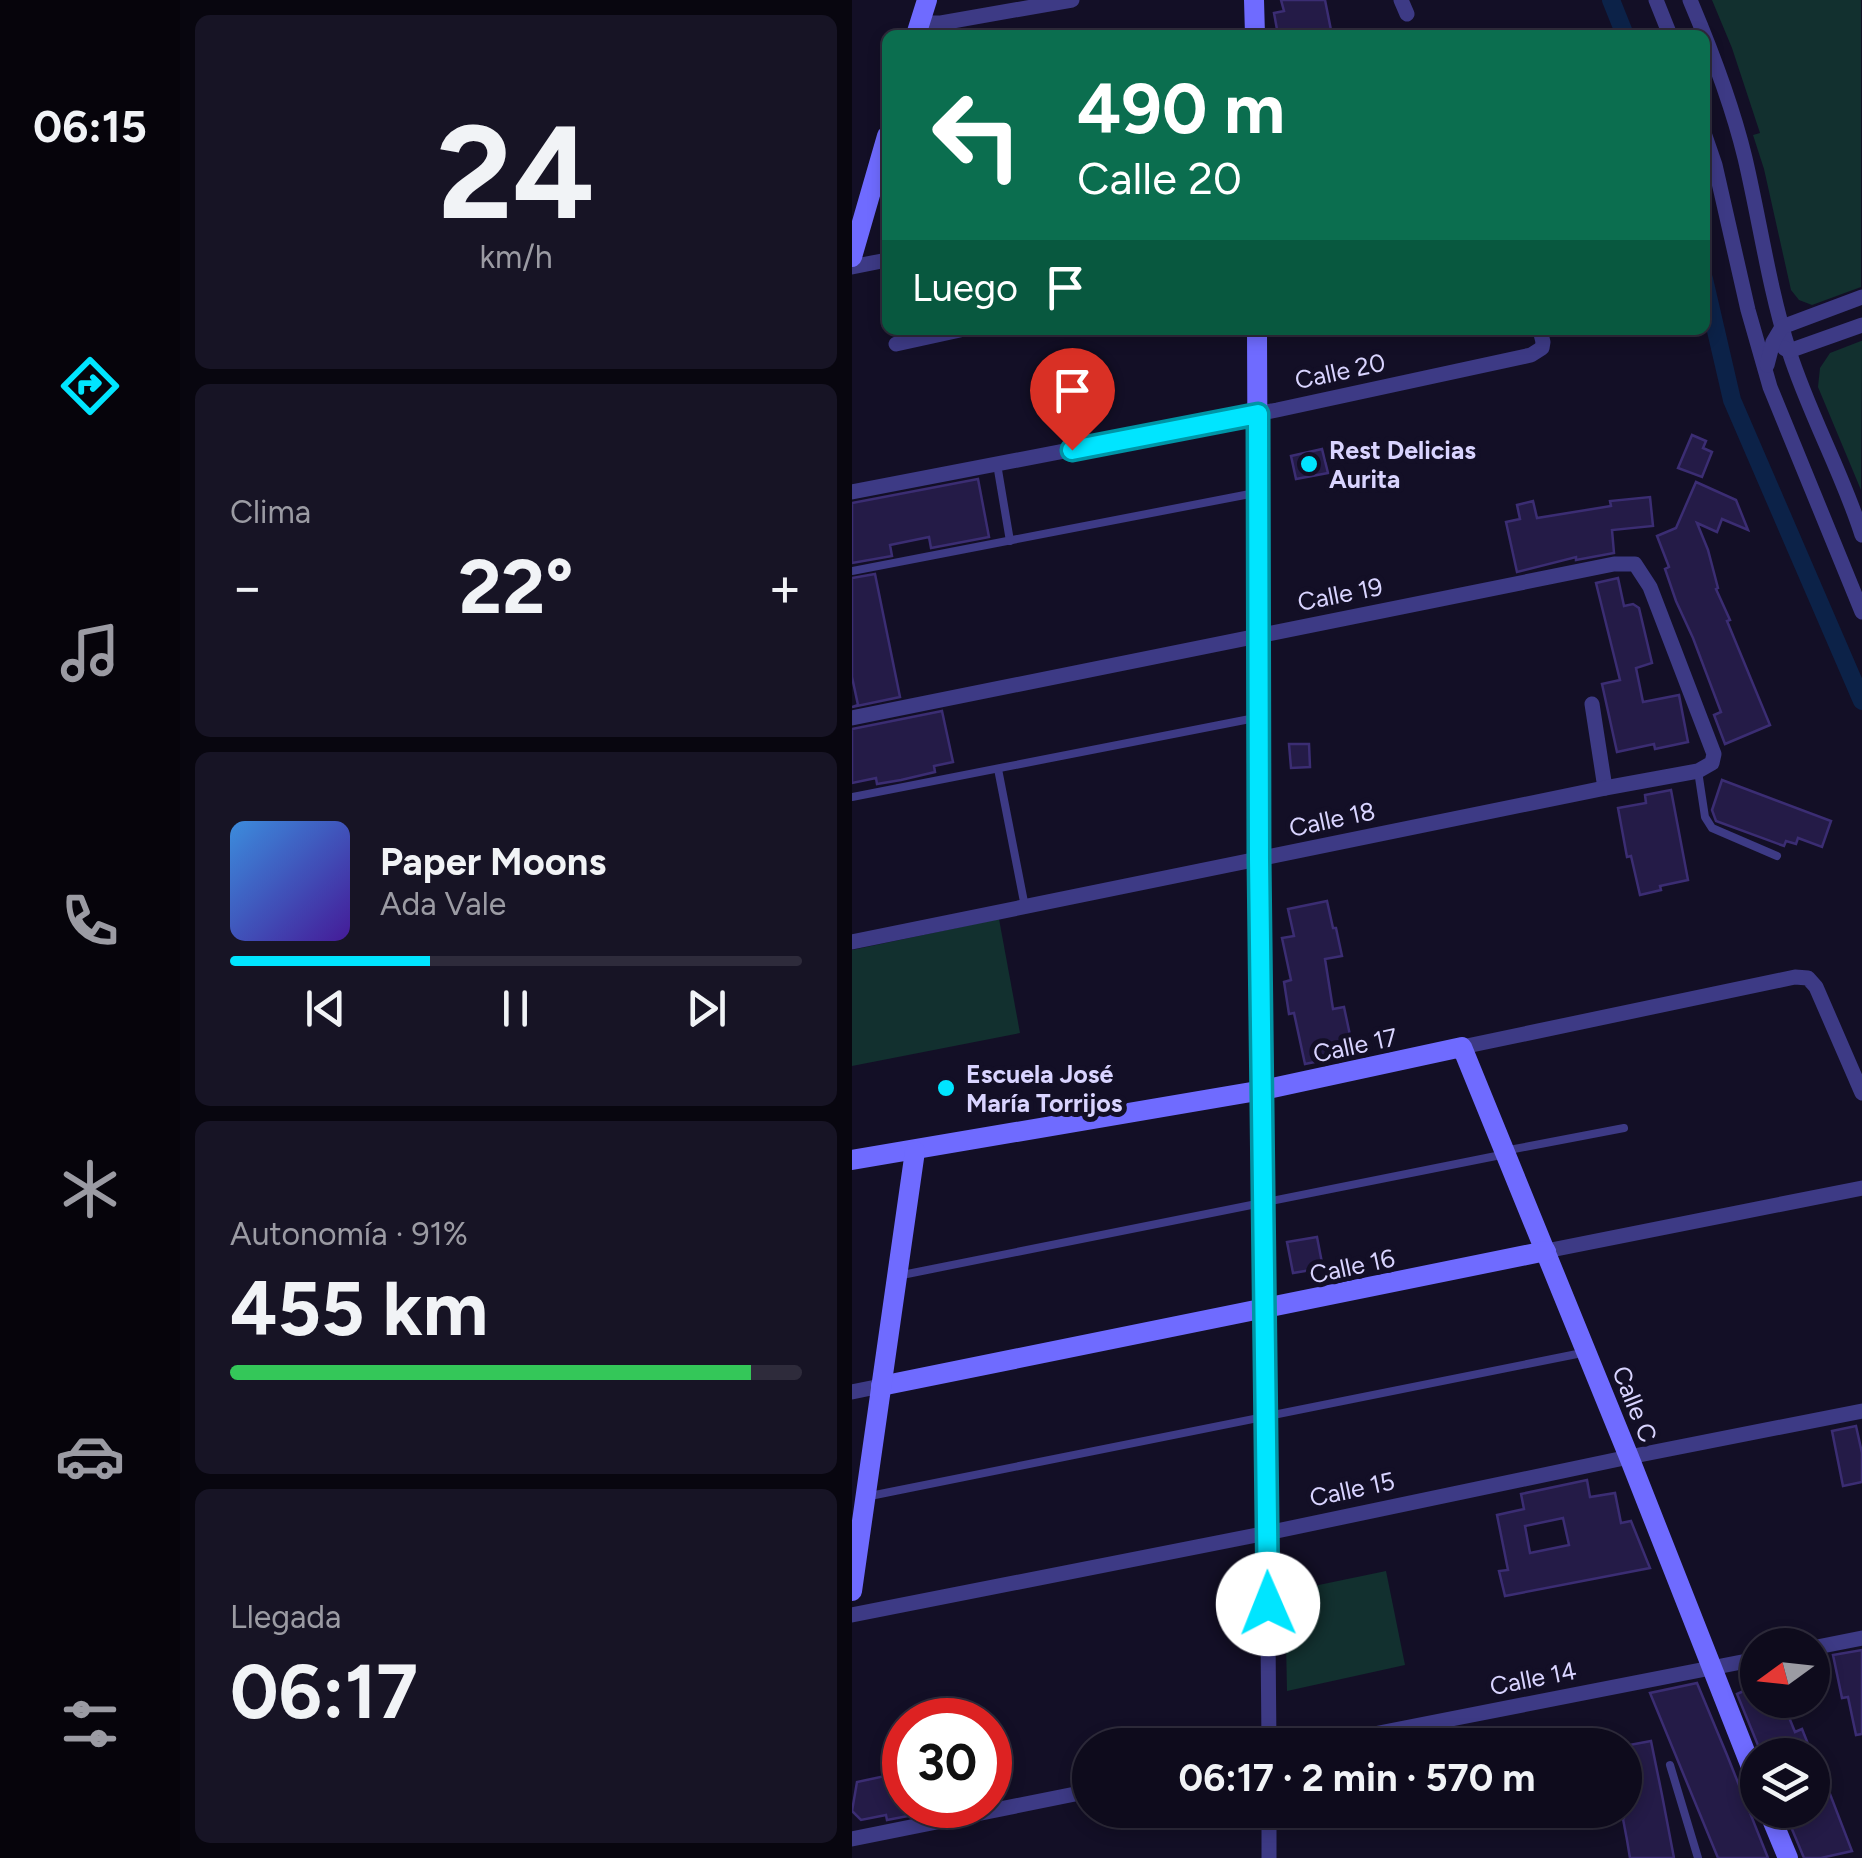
<!DOCTYPE html>
<html lang="es">
<head>
<meta charset="utf-8">
<style>
  :root { --surface:#0e0b1c; --page:#171425; --text:#f1f3f6; --muted:#9b9ba3; --line:#2e2b3b; --accent:#00e5ff }
  body { margin:0; font-family:Figtree,sans-serif; background:var(--page); color:var(--text); height:100vh; display:flex; flex-direction:column; font-size:38px; white-space:nowrap }
  * { box-sizing:border-box; margin:0 }
  p { font-size:32px; color:var(--muted) }
  .icon { flex:none; width:55px; height:55px; fill:none; stroke:currentColor; stroke-width:2; stroke-linecap:round; stroke-linejoin:round }
  .map { position:relative; flex:1; overflow:hidden }
  .sheet { display:flex; flex-direction:column; gap:15px; padding:15px; background:#08060f; width:672px }
  .sheet>* { flex:none }
  .banner { position:absolute; left:30px; top:30px; width:828px; height:305px; border-radius:15px; box-shadow:0 5px 15px #0003,0 0 0 2px var(--line); background:#0b6e4f; color:#fff; overflow:hidden }
  .needle { width:65px; rotate:255deg }
  .tools { position:absolute; left:888px; top:1628px; display:grid; gap:20px }
  .tools a { display:grid; place-items:center; width:90px; height:90px; border-radius:50%; background:var(--surface); box-shadow:0 5px 15px #0003,0 0 0 2px var(--line); font-size:50px }
  .speed { position:absolute; left:30px; top:1698px; display:flex; gap:20px; font-size:50px; font-weight:700; text-align:center }
  .speed>* { display:grid; place-content:center; width:130px; height:130px; border-radius:50%; background:var(--surface); box-shadow:0 5px 15px #0003,0 0 0 2px var(--line); line-height:1 }
  .speed .limit { border:15px solid #d22; background:#fff; color:#111 }
  .pin { position:absolute; display:grid; place-items:center; width:85px; height:85px; color:#fff; margin:-102px -42px; border-radius:50% 50% 50% 0; rotate:-45deg; box-shadow:0 0 10px #0007 }
  .pin .icon { rotate:45deg }
  .me { position:absolute; width:110px; margin:-55px; rotate:359deg; stroke-linejoin:round; filter:drop-shadow(0 0 8px #0008) }
  .turn { display:flex; align-items:center; gap:35px; height:210px; padding:0 30px; font-size:45px }
  .turn .icon { width:130px; height:130px; stroke-width:2.5 }
  .turn b { display:block; font-size:70px; line-height:85px }
  .then { display:flex; align-items:center; height:95px; padding:0 30px; background:#0003; gap:20px; font-size:38px }
  .big { font-size:75px; font-weight:700; line-height:1.1 }
  .sheet .card { flex:1; display:flex; flex-direction:column; justify-content:center; gap:15px; min-width:0; padding:0 35px; border-radius:15px; background:var(--page) }
  .sheet .dial { align-items:center; gap:0 }
  .dial b { font-size:130px; line-height:1 }
  .song { display:flex; align-items:center; gap:30px }
  .cover { width:120px; height:120px; border-radius:15px; background:linear-gradient(135deg,hsl(210 70% 55%),hsl(260 70% 35%)) }
  .played { height:10px; border-radius:5px; background:linear-gradient(90deg,var(--accent) 35%,var(--line) 35%) }
  .keys { display:flex; justify-content:space-around; direction:ltr }
  .heat { display:flex; justify-content:space-between; align-items:center; font-size:55px; direction:ltr }
  .charge { height:15px; border-radius:8px; background:linear-gradient(90deg,#34c759 91%,var(--line) 0) }
  .trip { position:absolute; left:220px; top:1728px; width:570px; height:100px; border-radius:50px; background:var(--surface); box-shadow:0 5px 15px #0003,0 0 0 2px var(--line); font-weight:700; line-height:100px; text-align:center }
  main { display:flex; flex:1; min-height:0 }
  .dock { display:flex; flex-direction:column; width:180px; justify-content:space-around; align-items:center; background:#06040b; color:var(--muted) }
  .dock .icon { width:70px; height:70px }
  .dock .current { color:var(--accent) }
  .dock b { font-size:45px; color:var(--text) }
  .map>svg:first-child { display:block }
  .green { fill:#12302f }
  .lines { fill:none; stroke-linecap:round; stroke-linejoin:round }
  .canal { stroke:#0c2248; stroke-width:18 }
  .building { fill:#241b47; stroke:#3b2d73; stroke-width:2.5; fill-rule:evenodd }
  .lane { stroke:#3d3a85; stroke-width:8 }
  .street { stroke:#3d3a85; stroke-width:15 }
  .secondary { stroke:#6f6bff; stroke-width:20 }
  .route-casing { stroke:#0095a6; stroke-width:25 }
  .route { stroke:#00e5ff; stroke-width:18 }
  .poi-dot { fill:#00e5ff; stroke:#130f26; stroke-width:4 }
  .labels { text-anchor:middle; dominant-baseline:central; stroke-width:10; stroke-linejoin:round; paint-order:stroke }
  .street-label { font-size:25px; fill:#d9d4ff; stroke:#130f26 }
  .poi-label { font-size:25px; font-weight:bold; fill:#d9d4ff; stroke:#130f26; text-anchor:start }
</style>
</head>
<body>
<main>
<nav class="dock">
<b>06:15</b>
<svg class="icon current" aria-label="directions" viewBox="0 0 24 24"><path d="M12 3l9 9-9 9-9-9zM9 14v-3h6M13 9l2 2-2 2"/></svg>
<svg class="icon" aria-label="music" viewBox="0 0 24 24"><path d="M9 18V5l10-2v13"/><circle cx="6" cy="18" r="3"/><circle cx="16" cy="16" r="3"/></svg>
<svg class="icon" aria-label="phone" viewBox="0 0 24 24"><path d="M5 4h4l2 5-3 2q2 4 5 5l2-3 5 2v4C11 20 4 13 5 4z"/></svg>
<svg class="icon" aria-label="climate" viewBox="0 0 24 24"><path d="M12 3v18M4 7l16 10M4 17L20 7"/></svg>
<svg class="icon" aria-label="car" viewBox="0 0 24 24"><path d="M5 17H2v-5l4-1 3-4h7l3 4 3 1v5h-3M9 17h6M6 11h13"/><circle cx="7" cy="17" r="2"/><circle cx="17" cy="17" r="2"/></svg>
<svg class="icon" aria-label="filters" viewBox="0 0 24 24"><path d="M4 7h16M4 17h16"/><circle cx="9" cy="7" r="2"/><circle cx="15" cy="17" r="2"/></svg>
</nav>
<section class="sheet">
<div class="card dial"><b>24</b><p>km/h</p></div>
<div class="card"><p>Clima</p>
<div class="heat"><a>−</a><b class="big">22°</b><a>+</a></div>
</div>
<div class="card">
<div class="song"><i class="cover"></i><div><b>Paper Moons</b><p>Ada Vale</p></div></div>
<div class="played"></div>
<div class="keys"><svg class="icon" aria-label="previous" viewBox="0 0 24 24"><path d="M18 5L8 12l10 7zM5 5v14"/></svg><svg class="icon" aria-label="pause" viewBox="0 0 24 24"><path d="M8 5v14M16 5v14"/></svg><svg class="icon" aria-label="next" viewBox="0 0 24 24"><path d="M6 5l10 7-10 7zM19 5v14"/></svg></div>
</div>
<div class="card"><p>Autonomía · 91%</p><b class="big">455 km</b><div class="charge"></div></div>
<div class="card"><p>Llegada</p><b class="big">06:17</b></div>
</section>
<div class="map">
<svg width="1010" height="1858" viewBox="0 0 1010 1858">
  <rect width="100%" height="100%" fill="#130f26"/>
  <g class="green">
    <polygon points="860,0 1009,0 1009,287 960,305 947,300 939,290 912,169 901,135 908,133 880,48"/>
    <polygon points="1009,341 1010,341 1009,490 966,387 968,368 978,353"/>
    <polygon points="147,919 168,1033 0,1066 0,950"/>
    <polygon points="534,1571 553,1665 435,1691 433,1592"/>
  </g>
  <g class="lines">
    <g class="canal">
      <polyline points="759,0 773,35"/>
      <polyline points="852,279 880,400 1010,701"/>
    </g>
  </g>
  <g class="building">
    <polygon points="429,0 473,0 480,35 426,35 422,13 432,11"/>
    <polygon points="840,435 854,441 851,448 860,452 850,477 826,468"/>
    <polygon points="470,449 476,473 444,479 439,456"/>
    <polygon points="126,479 137,537 79,548 77,537 38,545 40,556 0,563 0,503"/>
    <polygon points="844,482 884,500 896,530 870,519 865,532 845,523 856,550 866,588 864,589 878,620 875,621 918,725 873,744 862,715 869,712 841,638 824,601 813,569 817,567 805,536 824,528"/>
    <polygon points="798,497 801,526 760,530 762,553 724,560 724,557 665,572 654,522 668,519 665,505 681,501 685,518 759,506 758,501"/>
    <polygon points="23,574 48,697 0,707 6,705 0,677 0,578"/>
    <polygon points="766,578 772,606 781,604 787,608 800,663 784,668 791,702 827,695 836,742 803,749 802,744 765,752 750,684 768,680 744,583"/>
    <polygon points="90,711 101,762 82,766 83,772 49,780 25,784 24,778 0,783 0,729"/>
    <polygon points="437,744 457,744 458,767 439,768"/>
    <polygon points="870,780 979,821 970,847 946,838 944,844 934,841 932,846 864,821 860,810"/>
    <polygon points="819,790 836,880 808,886 809,890 788,895 779,856 775,857 766,808 794,803 793,795"/>
    <polygon points="475,901 481,928 484,928 490,956 473,959 481,1009 492,1007 502,1054 453,1064 442,1013 437,1014 432,982 439,980 430,938 442,936 436,909"/>
    <polygon points="465,1237 471,1268 441,1273 435,1242"/>
    <polygon points="1004,1426 1010,1453 1010,1482 991,1486 980,1431"/>
    <path d="M735,1480L738,1497L763,1493L769,1523L779,1521L798,1568L653,1596L647,1571L656,1570L645,1515L672,1509L669,1494ZM711,1518L717,1545L678,1553L673,1526Z"/>
    <polygon points="1010,1650 1010,1734 1004,1735 996,1697 990,1698 981,1655"/>
    <polygon points="845,1683 875,1755 916,1858 866,1858 798,1693"/>
    <polygon points="905,1685 905,1700 930,1700 943,1732 950,1729 960,1754 961,1750 1000,1851 969,1858 952,1858 932,1810 960,1810 960,1755 910,1755 885,1694"/>
    <polygon points="799,1741 810,1795 822,1858 778,1858 775,1840 771,1819 772,1818 772,1746"/>
    <polygon points="52,1772 52,1805 77,1805 77,1812 35,1820 34,1815 9,1820 0,1811 5,1782"/>
  </g>
  <g class="lines">
    <g class="lane">
      <polyline points="145,464 158,541"/>
      <polyline points="0,571 403,493"/>
      <polyline points="146,769 173,907"/>
      <polyline points="846,771 853,817 860,828 925,856"/>
      <polyline points="0,797 403,718"/>
      <polyline points="657,1150 772,1128"/>
      <polyline points="45,1276 649,1155"/>
      <polyline points="18,1496 735,1352"/>
      <polyline points="818,1765 846,1858"/>
    </g>
    <g class="street">
      <polyline points="549,0 555,14"/>
      <polyline points="804,0 818,35"/>
      <path d="M838,0C860,52 880,104 893,158C908,222 917,288 937,351C957,414 990,472 1010,535"/>
      <polyline points="68,23 89,23 220,0"/>
      <polyline points="852,133 863,165 896,310 918,387 1010,612"/>
      <polyline points="0,267 35,260"/>
      <polyline points="44,344 108,330"/>
      <polyline points="932,348 937,351 1010,325"/>
      <polyline points="915,365 921,342 930,327 1010,297"/>
      <polyline points="0,492 425,410 679,355 690,348 691,342 688,330"/>
      <polyline points="740,704 753,788"/>
      <polyline points="0,718 762,564 783,564 798,587 862,754 860,763 846,771 753,788 0,942"/>
      <polyline points="610,1047 943,977 956,978 964,987 1010,1093"/>
      <polyline points="694,1251 1010,1188"/>
      <polyline points="413,1309 417,1745"/>
      <polyline points="0,1392 29,1386"/>
      <polyline points="0,1615 415,1533 777,1457 1010,1411"/>
      <polyline points="960,1648 1010,1638"/>
      <polyline points="466,1745 905,1659"/>
      <polyline points="0,1839 238,1791"/>
      <polyline points="417,1858 417,1810"/>
    </g>
    <g class="secondary">
      <polyline points="402,0 403,35"/>
      <polyline points="64,35 75,0"/>
      <polyline points="0,257 35,136"/>
      <polyline points="405,330 407,859 413,1309"/>
      <polyline points="0,1160 411,1090 610,1047 777,1457 905,1782"/>
      <polyline points="29,1386 694,1251"/>
      <polyline points="0,1591 63,1151"/>
      <polyline points="916,1810 936,1858"/>
    </g>
  </g>
  <g class="lines">
    <g class="route-casing">
      <polyline id="route" points="220,450 406,414 407,859 416,1604"/>
    </g>
    <use href="#route" class="route"/>
  </g>
  <g class="poi-dot">
    <circle cx="457" cy="464" r="10"/>
    <circle cx="94" cy="1088" r="10"/>
  </g>
  <g class="labels">
    <g class="street-label">
      <text transform="translate(488 371) rotate(-12)">Calle 20</text>
      <text transform="translate(488 594) rotate(-11)">Calle 19</text>
      <text transform="translate(480 819) rotate(-12)">Calle 18</text>
      <text transform="translate(503 1045) rotate(-12)">Calle 17</text>
      <text transform="translate(500 1266) rotate(-12)">Calle 16</text>
      <text transform="translate(783 1404) rotate(68)">Calle C</text>
      <text transform="translate(500 1489) rotate(-12)">Calle 15</text>
      <text transform="translate(681 1678) rotate(-11)">Calle 14</text>
    </g>
    <g class="poi-label">
      <text x="477" y="450">Rest Delicias<tspan x="477" dy="29">Aurita</tspan></text>
      <text x="114" y="1074">Escuela José<tspan x="114" dy="29">María Torrijos</tspan></text>
    </g>
  </g>
</svg>
<div class="tools">
<a><svg class="needle" viewBox="-14 -14 28 28"><path d="M0-13l5 13h-10z" fill="#e53935"/><path d="M0 13l5-13h-10z" fill="#9b9ba3"/></svg></a>
<a><svg class="icon" aria-label="layers" viewBox="0 0 24 24"><path d="M12 4l9 5-9 5-9-5zM3 14l9 5 9-5"/></svg></a>
</div>
<div class="speed"><div class="limit">30</div></div>
<div class="pin" style="left:220px;top:450px;background:#d93025"><svg class="icon" aria-label="arrive" viewBox="0 0 24 24"><path d="M6 21V4h12l-3 4 3 4H6"/></svg></div>
<svg class="me" style="left:416px;top:1604px" viewBox="-20 -20 40 40"><circle r="19" fill="#fff"/><path d="M0-13L10 11 0 6-10 11z" fill="#00e5ff"/></svg>
<div class="trip">06:17 · 2 min · 570 m</div>
<div class="banner">
<div class="turn"><svg class="icon" aria-label="left" viewBox="0 0 24 24"><path d="M17 20v-9H6M10 6l-5 5 5 5"/></svg><div><b>490 m</b>Calle 20</div></div>
<div class="then">Luego<svg class="icon" aria-label="arrive" viewBox="0 0 24 24"><path d="M6 21V4h12l-3 4 3 4H6"/></svg></div>
</div>
</div>
</main>
</body>
</html>
